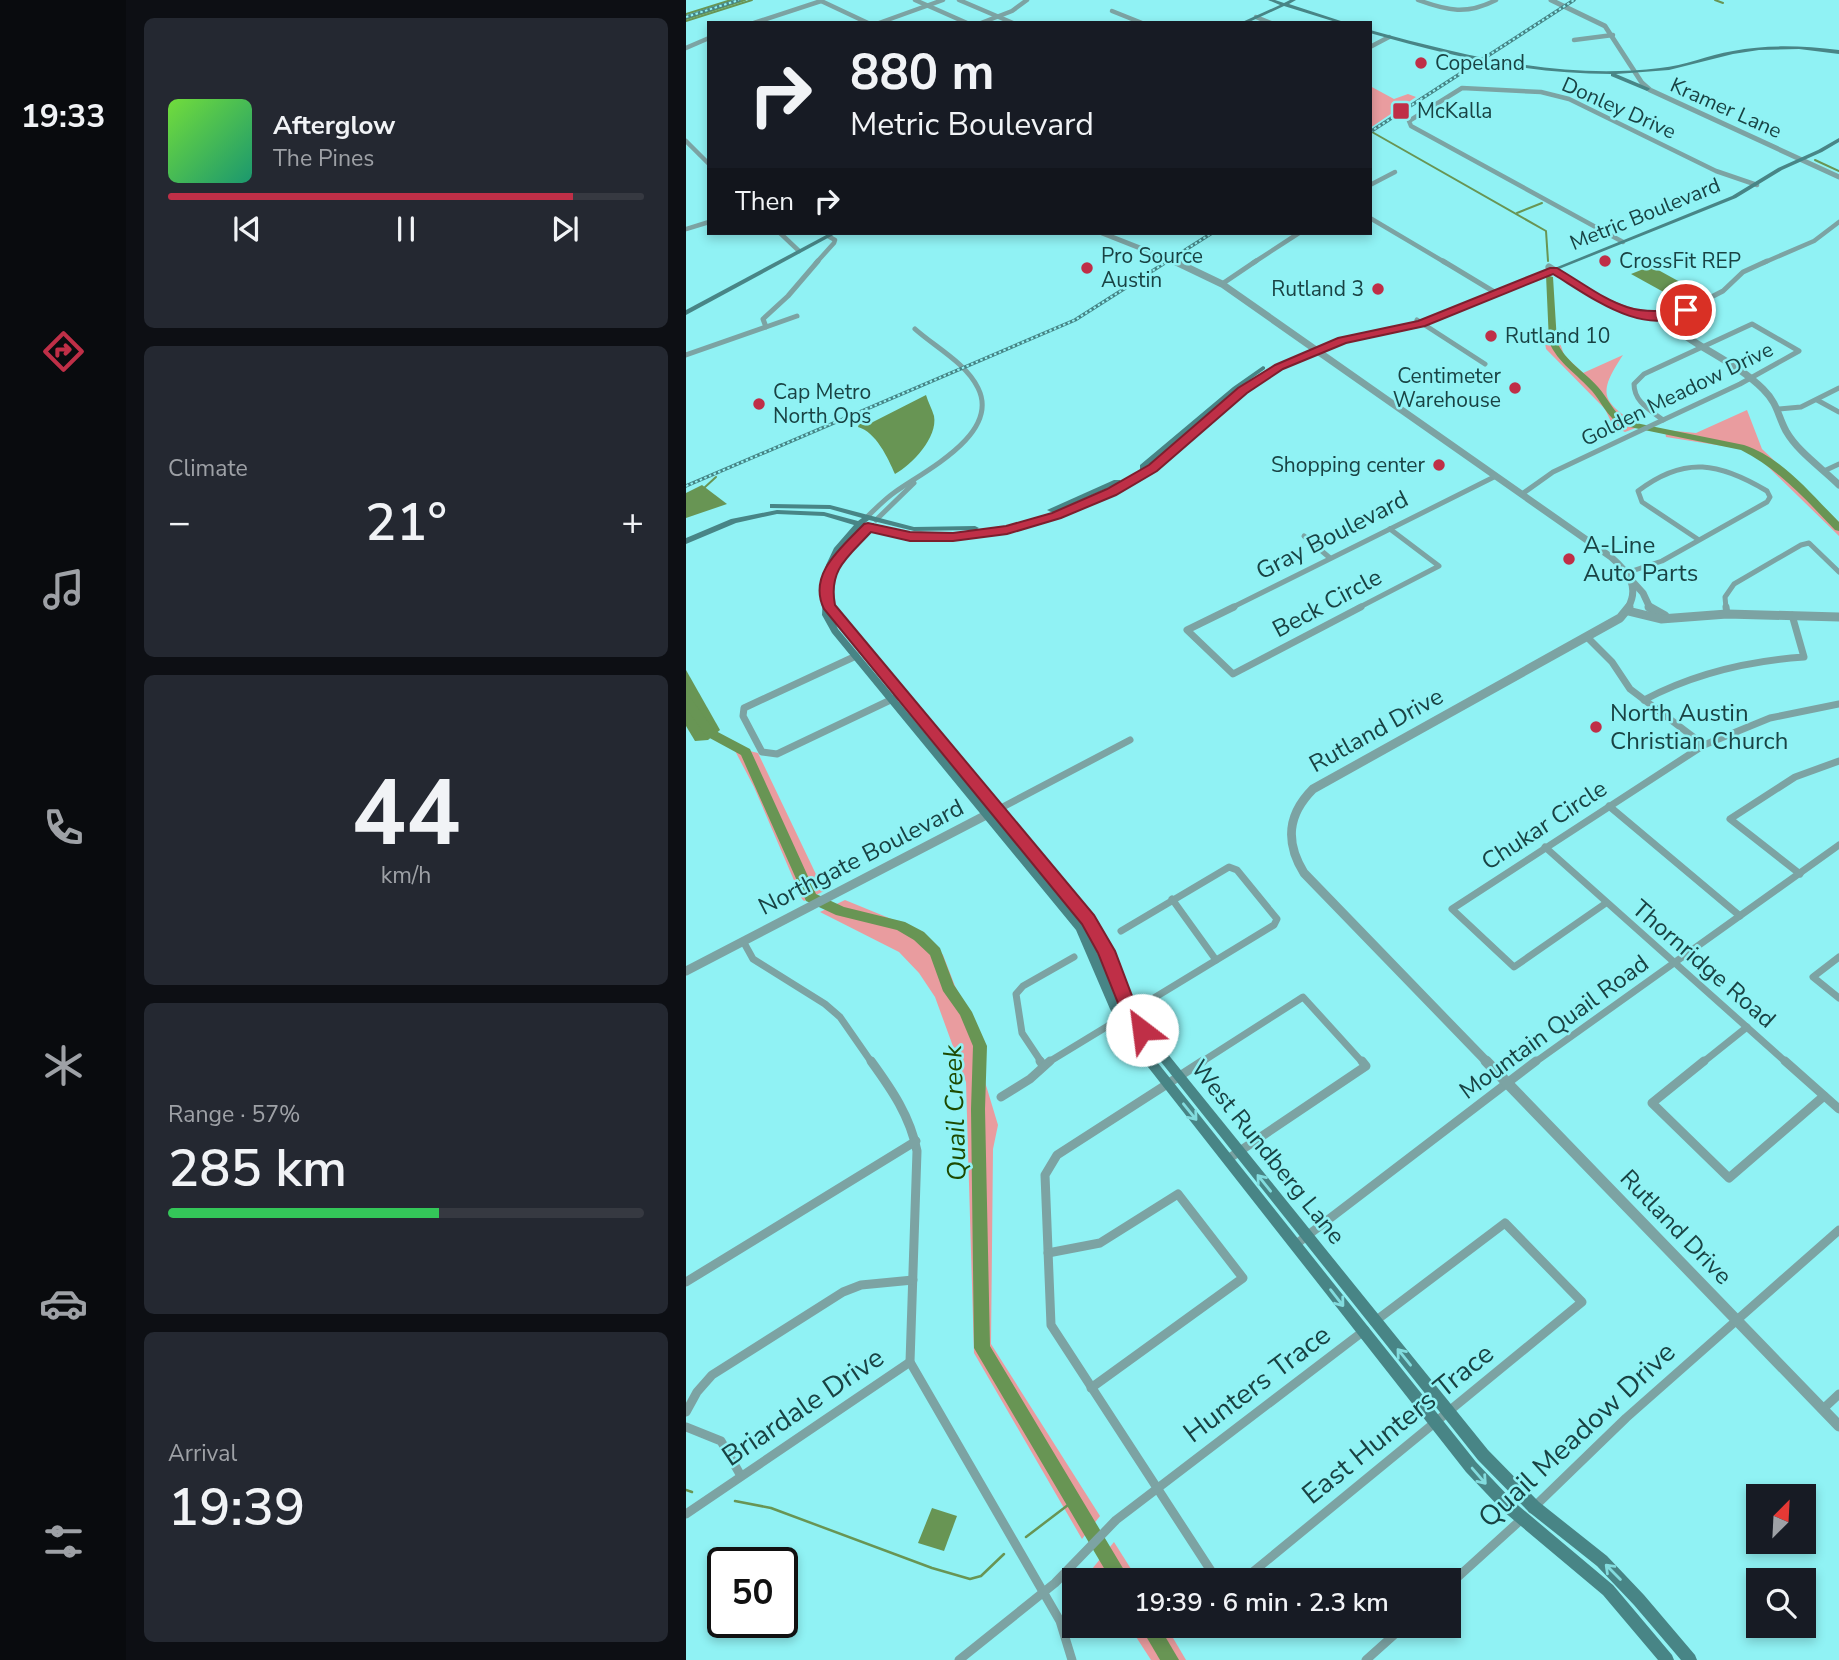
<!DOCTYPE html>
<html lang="en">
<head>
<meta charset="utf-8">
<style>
  :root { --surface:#171b24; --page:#242831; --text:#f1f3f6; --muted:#9ea1a6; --line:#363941; --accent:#bf2f47 }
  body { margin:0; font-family:"Nunito Sans",sans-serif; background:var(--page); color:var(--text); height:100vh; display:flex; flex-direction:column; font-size:26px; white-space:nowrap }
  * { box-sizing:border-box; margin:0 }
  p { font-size:23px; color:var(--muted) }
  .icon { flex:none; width:38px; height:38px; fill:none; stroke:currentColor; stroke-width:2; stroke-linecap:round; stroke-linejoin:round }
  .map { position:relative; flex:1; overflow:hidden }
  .drawer { display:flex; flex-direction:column; gap:18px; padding:18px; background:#0d0f14; width:560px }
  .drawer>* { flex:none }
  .guide { position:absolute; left:21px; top:21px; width:665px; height:214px; border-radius:0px; box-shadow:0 4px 10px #0003; background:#171b24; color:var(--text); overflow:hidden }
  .needle { width:46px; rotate:24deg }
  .buttons { position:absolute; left:1060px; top:1484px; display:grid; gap:14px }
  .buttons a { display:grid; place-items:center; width:70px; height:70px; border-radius:0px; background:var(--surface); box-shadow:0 4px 10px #0003; font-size:35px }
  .speed { position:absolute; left:21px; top:1547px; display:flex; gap:14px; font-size:35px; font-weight:700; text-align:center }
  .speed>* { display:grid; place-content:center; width:91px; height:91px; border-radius:50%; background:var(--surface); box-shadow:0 4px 10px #0003; line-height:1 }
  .speed .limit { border:4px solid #111; border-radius:10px; background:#fff; color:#111 }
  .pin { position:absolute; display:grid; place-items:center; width:60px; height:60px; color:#fff; margin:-30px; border:4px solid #fff; border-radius:50%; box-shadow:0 2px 7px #0007 }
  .me { position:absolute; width:77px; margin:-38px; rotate:330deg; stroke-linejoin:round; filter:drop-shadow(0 0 5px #0008) }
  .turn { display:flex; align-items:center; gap:24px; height:147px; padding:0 28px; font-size:32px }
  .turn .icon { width:91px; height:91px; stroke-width:2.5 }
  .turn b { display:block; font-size:49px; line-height:60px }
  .then { display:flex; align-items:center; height:66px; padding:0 28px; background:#0003; gap:14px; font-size:26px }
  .big { font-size:52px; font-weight:600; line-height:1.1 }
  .drawer .tile { flex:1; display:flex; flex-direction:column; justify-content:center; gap:10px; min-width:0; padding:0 24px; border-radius:10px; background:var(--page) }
  .drawer .dial { align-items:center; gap:0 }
  .dial b { font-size:91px; line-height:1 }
  .song { display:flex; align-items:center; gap:21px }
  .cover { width:84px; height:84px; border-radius:10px; background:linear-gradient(135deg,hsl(100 70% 55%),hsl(160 70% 35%)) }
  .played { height:7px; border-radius:4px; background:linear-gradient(90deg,var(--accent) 85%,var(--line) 85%) }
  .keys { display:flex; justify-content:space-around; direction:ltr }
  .heat { display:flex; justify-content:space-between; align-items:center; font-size:38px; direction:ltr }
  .charge { height:10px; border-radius:5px; background:linear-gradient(90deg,#34c759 57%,var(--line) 0) }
  .trip { position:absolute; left:376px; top:1568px; width:399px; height:70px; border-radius:0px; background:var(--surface); box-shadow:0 4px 10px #0003; font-weight:600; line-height:70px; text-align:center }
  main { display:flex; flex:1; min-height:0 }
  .menu { display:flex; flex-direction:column; width:126px; justify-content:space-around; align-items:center; background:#090b0e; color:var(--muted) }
  .menu .icon { width:49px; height:49px }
  .menu .selected { color:var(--accent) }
  .menu b { font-size:32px; color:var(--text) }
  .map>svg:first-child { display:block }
  .green { fill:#e99c9f }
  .water { fill:#689554 }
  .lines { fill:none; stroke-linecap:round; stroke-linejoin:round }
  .stream-far1 { stroke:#689554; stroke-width:2 }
  .stream { stroke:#689554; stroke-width:2.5 }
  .river { fill:#689554; fill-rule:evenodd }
  .minor-far3 { stroke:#7ca3a3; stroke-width:4.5 }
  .minor-far2 { stroke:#7ca3a3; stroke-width:5 }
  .minor-far1 { stroke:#7ca3a3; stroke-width:7 }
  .minor { stroke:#7ca3a3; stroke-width:9 }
  .tertiary-far3 { stroke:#7ca3a3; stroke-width:5 }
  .tertiary-far2 { stroke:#7ca3a3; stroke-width:7 }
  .tertiary-far1 { stroke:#7ca3a3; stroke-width:9 }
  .tertiary { stroke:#7ca3a3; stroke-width:11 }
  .secondary { fill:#488586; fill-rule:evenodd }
  .rail-casing { stroke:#458485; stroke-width:3.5 }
  .rail { stroke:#90f2f4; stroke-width:2; stroke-dasharray:2.5; stroke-linecap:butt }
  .oneway { stroke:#82dcde }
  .route { fill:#bf2f47; stroke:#7c1f2e; stroke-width:2 }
  .poi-dot { fill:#bf2f47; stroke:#90f2f4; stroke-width:2.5 }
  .labels { text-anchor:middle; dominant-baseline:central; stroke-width:5; stroke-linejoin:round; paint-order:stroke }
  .far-poi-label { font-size:21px; fill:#194344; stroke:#90f2f4; text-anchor:start }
  .far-street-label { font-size:21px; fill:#194344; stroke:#90f2f4 }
  .street-label { font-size:24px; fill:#194344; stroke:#90f2f4 }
  .poi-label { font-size:24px; fill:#194344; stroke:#90f2f4; text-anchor:start }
  .water-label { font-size:26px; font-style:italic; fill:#1d4900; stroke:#90f2f4 }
  .near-street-label { font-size:28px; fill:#194344; stroke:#90f2f4 }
</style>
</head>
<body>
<main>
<nav class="menu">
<b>19:33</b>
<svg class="icon selected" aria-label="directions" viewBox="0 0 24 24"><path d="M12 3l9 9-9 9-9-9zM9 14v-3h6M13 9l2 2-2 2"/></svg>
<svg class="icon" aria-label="music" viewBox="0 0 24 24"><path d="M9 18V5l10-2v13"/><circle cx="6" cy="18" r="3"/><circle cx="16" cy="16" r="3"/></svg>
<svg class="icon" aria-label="phone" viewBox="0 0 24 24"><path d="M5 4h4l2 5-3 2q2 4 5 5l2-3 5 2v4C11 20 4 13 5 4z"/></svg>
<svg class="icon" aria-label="climate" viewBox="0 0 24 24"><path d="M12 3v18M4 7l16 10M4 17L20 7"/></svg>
<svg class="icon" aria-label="car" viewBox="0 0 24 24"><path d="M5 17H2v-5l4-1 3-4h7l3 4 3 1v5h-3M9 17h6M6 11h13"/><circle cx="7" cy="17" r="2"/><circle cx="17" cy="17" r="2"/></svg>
<svg class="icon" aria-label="filters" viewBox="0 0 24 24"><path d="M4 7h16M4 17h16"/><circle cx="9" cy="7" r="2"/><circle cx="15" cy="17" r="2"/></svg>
</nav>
<section class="drawer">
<div class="tile">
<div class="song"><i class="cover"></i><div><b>Afterglow</b><p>The Pines</p></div></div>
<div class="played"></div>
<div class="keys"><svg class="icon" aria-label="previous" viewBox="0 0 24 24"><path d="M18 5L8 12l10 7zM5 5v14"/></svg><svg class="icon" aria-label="pause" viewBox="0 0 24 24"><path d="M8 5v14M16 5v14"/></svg><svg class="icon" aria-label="next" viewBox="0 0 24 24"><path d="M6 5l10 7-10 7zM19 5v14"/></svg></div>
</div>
<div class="tile"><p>Climate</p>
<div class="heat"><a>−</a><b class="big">21°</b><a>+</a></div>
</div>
<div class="tile dial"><b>44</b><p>km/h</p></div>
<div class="tile"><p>Range · 57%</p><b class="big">285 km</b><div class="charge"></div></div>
<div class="tile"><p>Arrival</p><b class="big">19:39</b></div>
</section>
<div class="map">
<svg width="1153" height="1660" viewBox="0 0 1153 1660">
  <rect width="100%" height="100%" fill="#90f2f4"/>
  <g class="green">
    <polygon points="684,86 708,99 722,94 730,97 684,128"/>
    <path d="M873,340L878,355L897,373L937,355C911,394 915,402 955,426L939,432L927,426L919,409L860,349L859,343Z"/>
    <polygon points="1061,410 1076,449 1153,522 1153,536 1071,456 1056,449 980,437 979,430 1010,433"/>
    <polygon points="47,747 72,753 138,891 118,901 116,899 68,787"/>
    <polygon points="159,900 237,932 257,955 269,986 296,1038 299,1082 312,1125 307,1149 305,1344 414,1516 396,1539 288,1353 280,1082 249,997 233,973 213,952 134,912"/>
    <polygon points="428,1542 452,1580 413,1580 406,1569"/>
    <polygon points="443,1626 480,1626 500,1660 465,1660"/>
  </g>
  <g class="water">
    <polygon points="965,266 1014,293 992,300 945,274"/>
    <path d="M240,395C242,402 246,409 248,416C252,437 226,465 209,474C202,458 190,432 172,427L173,424H183Z"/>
    <polygon points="16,485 41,504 0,518 0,493"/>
    <polygon points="0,670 34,730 22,740 9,741 0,726"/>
    <polygon points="246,1508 271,1516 258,1551 232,1543"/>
  </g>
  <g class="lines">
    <g class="stream-far1">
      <polyline points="1029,0 1037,3"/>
      <polyline points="0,14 45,0"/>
      <polyline points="0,19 59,0"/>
      <polyline points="0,21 66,0"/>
      <polyline points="686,132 860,231 862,261"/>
      <polyline points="1129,160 1153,171"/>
      <polyline points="831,213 856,203"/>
      <polyline points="18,488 30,477"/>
    </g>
    <g class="stream">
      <polyline points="0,1490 6,1492"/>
      <polyline points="49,1501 85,1508 246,1568 284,1579 295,1576 318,1554"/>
      <polyline points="340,1537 382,1505 389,1505"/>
    </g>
    <g class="river">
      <path d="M860,275L867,277L871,342C880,362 898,371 912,387C922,398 927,412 940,421L1058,445C1097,458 1125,494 1153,522V531L1149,530C1120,500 1093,469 1055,450L934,425C921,416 916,403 906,391C891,374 872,363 863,342Z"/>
      <polygon points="0,696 4,697 28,730 64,749 130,894 158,907 219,922 238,932 254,948 268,985 286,1012 301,1046 299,1109 304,1346 444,1580 425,1580 288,1348 285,1109 287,1046 274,1015 257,991 244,955 228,940 211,930 150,915 120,901 55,755 20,736 0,708"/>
      <polygon points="454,1626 473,1626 493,1660 474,1660"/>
    </g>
    <g class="minor-far3">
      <polyline points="133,0 182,23"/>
      <polyline points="229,0 281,23"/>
      <polyline points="273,0 327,23"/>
      <path d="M732,0C762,11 781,15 810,0"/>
      <polyline points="426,11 456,23"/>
      <polyline points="570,17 585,23"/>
      <polyline points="68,23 135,1"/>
      <polyline points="193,23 257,0"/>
      <polyline points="295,23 326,11 341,0"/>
      <polyline points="888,40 927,35"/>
      <polyline points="684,47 703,37"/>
      <polyline points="0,48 23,38"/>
      <polyline points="0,141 23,164"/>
      <polyline points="684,185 709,172"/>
      <polyline points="684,218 760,263"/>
      <polyline points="0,229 23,222"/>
      <polyline points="94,233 113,251"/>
      <polyline points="937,242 725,126 723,121 776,88 855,92 883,99 1030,171 1071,185"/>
      <polyline points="130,263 148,243 149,240 142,236"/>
      <polyline points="567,263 613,233"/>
      <polyline points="1077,263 1128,241 1153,222"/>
    </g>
    <g class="minor-far2">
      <polyline points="757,261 810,293"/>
      <polyline points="536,284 570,261"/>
      <polyline points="976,316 1000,310 1037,291 1057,272 1081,261"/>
      <polyline points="731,320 799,364"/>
      <path d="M1066,324L1113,351L1054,384L977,420C964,410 948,402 948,384L958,374Z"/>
      <polyline points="80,327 111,316"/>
      <polyline points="0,355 80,327 77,319 102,296 132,261"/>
      <polyline points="1131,400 1153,412"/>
      <polyline points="1093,409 1115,407 1153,388"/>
      <polyline points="1138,471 1153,464"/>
      <polyline points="836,494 867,472 977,420"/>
      <path d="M181,517C190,508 199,499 209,492C238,471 315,434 292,388C280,363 249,347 229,329"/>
      <polyline points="190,520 228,483"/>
      <polyline points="704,529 810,476"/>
      <polyline points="618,536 644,558"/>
      <path d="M943,572L976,561L1081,502L1084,497L1081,491C1034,463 999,455 952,491L956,502L1013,540"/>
      <polyline points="545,608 704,529"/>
      <polyline points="672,608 753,566 704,529"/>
      <polyline points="1040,608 1039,597 1048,584 1115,545 1123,543 1153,572"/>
    </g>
    <g class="minor-far1">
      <polyline points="548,607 501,630 547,674 675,607"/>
      <polyline points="1040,607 1041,614"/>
      <polyline points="901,637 926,662 944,689 1018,745"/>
      <polyline points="170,656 58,708 57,716 76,752 91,754 215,695"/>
      <path d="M958,700C1009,673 1061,661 1118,657L1106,615"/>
      <polyline points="923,806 1054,916"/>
      <polyline points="311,810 444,740"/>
      <polyline points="859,847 1101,1063"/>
      <polyline points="1114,874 1044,819 1109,777 1153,761"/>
      <polyline points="486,899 530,960"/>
      <polyline points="920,903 828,967 766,909 1018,745 1084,718 1153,704"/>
      <polyline points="57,941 67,959 139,1004 154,1017 186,1063"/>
      <polyline points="1153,957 1127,977 1153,998"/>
      <polyline points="356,1063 336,1033 330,994 337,986 388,957"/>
      <polyline points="361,1063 588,925 591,919 551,870 543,867 435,931"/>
      <polyline points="514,1063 617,997 677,1063"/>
      <polyline points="848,1063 1153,845"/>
      <polyline points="1016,1063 1061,1027"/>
    </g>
    <g class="minor">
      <path d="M185,1061C206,1090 224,1116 231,1151L224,1362L374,1621L386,1660"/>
      <polyline points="354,1061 357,1065"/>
      <polyline points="517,1061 371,1155 359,1175 365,1325 531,1580"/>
      <polyline points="1018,1061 966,1103 1043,1178 1138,1096"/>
      <polyline points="1099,1061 1153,1109"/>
      <polyline points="315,1097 344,1079 364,1061"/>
      <polyline points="542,1159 680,1066 676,1061"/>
      <polyline points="609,1245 850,1061"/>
      <polyline points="362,1253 414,1243 492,1194 557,1278 405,1388"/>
      <polyline points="0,1282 230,1141"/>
      <polyline points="1137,1409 1153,1394"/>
      <polyline points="0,1412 11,1392 26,1375 157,1292 175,1285 227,1280"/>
      <polyline points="0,1427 35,1441 55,1476"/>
      <polyline points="846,1509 940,1418 1153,1230"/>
      <polyline points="0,1514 224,1362"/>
      <polyline points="557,1580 896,1302 819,1223 688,1322"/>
      <polyline points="763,1585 838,1517"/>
      <polyline points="273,1660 369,1583 430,1520 679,1330"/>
      <polyline points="680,1660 718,1626"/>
    </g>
    <g class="tertiary-far3">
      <polyline points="865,0 919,26 956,83 964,90 1153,177"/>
      <polyline points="416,233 492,263"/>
    </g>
    <g class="tertiary-far2">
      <path d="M488,261L536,284L925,557C942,572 954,586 942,608"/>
      <path d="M863,267C899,290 932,315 976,316C1004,346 1047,359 1077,389C1092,404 1091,414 1100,431C1112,452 1136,468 1153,485"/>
      <polyline points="947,582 957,593 964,608"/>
    </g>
    <g class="tertiary-far1">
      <polyline points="963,607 979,616"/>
      <polyline points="942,611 975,619 1041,614 1153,617"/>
      <polyline points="0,971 306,812"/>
      <path d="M802,1063L618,873C599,842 601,815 627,789L934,618L943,607"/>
    </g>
    <polyline class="tertiary" points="800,1061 1153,1426"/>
    <g class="secondary">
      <polygon points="582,0 589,0 598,3 604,0 610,0 603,4 661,23 653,23 598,6 561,23 554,23 594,5"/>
      <path d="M684,30C779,56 875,80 974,68C999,66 1022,55 1047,51C1082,44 1118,46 1153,50V54L1113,49L1073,50L1047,54L983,70L930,74L963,88L964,89L961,91L925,76V74C842,74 763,56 684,33Z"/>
      <path d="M1153,138V142L1136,152L1096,170L1050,198L726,328L658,342L601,365L566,385L465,474L428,494L365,521L302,535L238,540L201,534L185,530L148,569L145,587L146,604L406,917C427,952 438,992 460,1027L802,1450L853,1502L921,1556L958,1595L1009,1655L1011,1660H995L948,1605L911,1566L843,1512L792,1460L452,1033C430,998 419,958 398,923L145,613L152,629L398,924C416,959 428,998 448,1033L790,1462L827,1501L927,1585L986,1655L988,1660H972L917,1595L817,1511L780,1472L440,1039L424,1009L390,930L146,633L136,615L138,575L140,565L148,548L168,525L138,516L91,514L50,523L0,544V538L45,519L91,510L138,512L172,521L176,518L144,509L84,508V504H87L144,505L228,527L289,526L293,528L289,530L228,531L183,520L179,523H188V526L201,530L238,534L302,531L360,517L422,490L459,470L562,383L597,363L654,339L722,325L780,304L1046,196L1092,168L1132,150ZM175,527L178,528L152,555L160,542Z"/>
      <polygon points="144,233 151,233 0,315 0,310"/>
      <polygon points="577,366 579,367 579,369 551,389 460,469 454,469 454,465 547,387"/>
      <polygon points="428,480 434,480 435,482 368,512 365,512 361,510"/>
    </g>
    <g class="rail-casing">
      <g id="rail">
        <polyline points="0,17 53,0"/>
        <polyline points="684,132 888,0"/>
        <polyline points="0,486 389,320 526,233"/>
      </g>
    </g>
    <use href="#rail" class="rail"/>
  </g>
  <defs><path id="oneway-shaft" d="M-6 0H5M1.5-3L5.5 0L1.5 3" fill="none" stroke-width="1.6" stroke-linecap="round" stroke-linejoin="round" transform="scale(1.75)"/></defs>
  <g class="oneway">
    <use href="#oneway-shaft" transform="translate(504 1112) rotate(51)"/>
    <use href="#oneway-shaft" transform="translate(578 1183) rotate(-129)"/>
    <use href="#oneway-shaft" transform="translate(651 1298) rotate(52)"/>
    <use href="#oneway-shaft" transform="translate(718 1357) rotate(-129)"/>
    <use href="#oneway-shaft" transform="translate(793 1476) rotate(49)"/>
    <use href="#oneway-shaft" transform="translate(927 1572) rotate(-135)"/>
  </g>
  <path class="route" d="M864,268H871C920,297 941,321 1000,307L1005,310C961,341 905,297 867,274L739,326L660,343L597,369L561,393L471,471L430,495L375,518L321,534L267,541H224L185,532C163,556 142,569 149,605L408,915L429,951L451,1009L464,1030L462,1036L456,1038L449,1036L438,1018L412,953L396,924L138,609C121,574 156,547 178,524L182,523L224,532L267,533L320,526L366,513L421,489L463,465L552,388L589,365L652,338L732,321Z"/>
  <g class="poi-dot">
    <circle cx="735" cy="63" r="7"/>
    <rect x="706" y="102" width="18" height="18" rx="3.5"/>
    <circle cx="919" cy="261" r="7"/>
    <circle cx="401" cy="268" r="7"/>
    <circle cx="692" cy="289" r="7"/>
    <circle cx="805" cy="336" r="7"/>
    <circle cx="829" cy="388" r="7"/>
    <circle cx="73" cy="404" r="7"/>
    <circle cx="753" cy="465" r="7"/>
    <circle cx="883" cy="559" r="7"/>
    <circle cx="910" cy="727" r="7"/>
  </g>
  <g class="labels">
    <g class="far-poi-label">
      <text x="749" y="63">Copeland</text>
      <text x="731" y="111">McKalla</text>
      <text x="415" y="256">Pro Source<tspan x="415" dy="24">Austin</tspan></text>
      <text x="933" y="261">CrossFit REP</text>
      <text x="678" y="289" text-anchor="end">Rutland 3</text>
      <text x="819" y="336">Rutland 10</text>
      <text x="815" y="376" text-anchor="end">Centimeter<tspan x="815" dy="24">Warehouse</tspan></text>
      <text x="87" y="392">Cap Metro<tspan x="87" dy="24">North Ops</tspan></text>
      <text x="739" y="465" text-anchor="end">Shopping center</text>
    </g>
    <g class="far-street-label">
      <text transform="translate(933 108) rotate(24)">Donley Drive</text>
      <text transform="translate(1040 108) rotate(24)">Kramer Lane</text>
      <text transform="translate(959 214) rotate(-22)">Metric Boulevard</text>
      <text transform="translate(991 394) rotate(-26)">Golden Meadow Drive</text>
    </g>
    <g class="street-label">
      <text transform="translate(646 535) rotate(-27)">Gray Boulevard</text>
      <text transform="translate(641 603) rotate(-28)">Beck Circle</text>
      <text transform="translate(690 730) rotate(-29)">Rutland Drive</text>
      <text transform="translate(858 825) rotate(-33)">Chukar Circle</text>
      <text transform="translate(175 857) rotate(-27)">Northgate Boulevard</text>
      <text transform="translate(1018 964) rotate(41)">Thornridge Road</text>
      <text transform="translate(868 1027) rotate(-36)">Mountain Quail Road</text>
      <text transform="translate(582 1152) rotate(51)">West Rundberg Lane</text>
      <text transform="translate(990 1227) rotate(46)">Rutland Drive</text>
    </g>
    <g class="poi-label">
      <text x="897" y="545">A-Line<tspan x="897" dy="28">Auto Parts</tspan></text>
      <text x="924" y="713">North Austin<tspan x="924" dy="28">Christian Church</tspan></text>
    </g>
    <g class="water-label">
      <text transform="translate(269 1113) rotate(-92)">Quail Creek</text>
    </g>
    <g class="near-street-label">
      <text transform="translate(571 1384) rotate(-37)">Hunters Trace</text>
      <text transform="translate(117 1407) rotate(-34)">Briardale Drive</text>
      <text transform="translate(712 1424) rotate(-39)">East Hunters Trace</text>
      <text transform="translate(891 1435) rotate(-43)">Quail Meadow Drive</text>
    </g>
  </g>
</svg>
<div class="buttons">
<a><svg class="needle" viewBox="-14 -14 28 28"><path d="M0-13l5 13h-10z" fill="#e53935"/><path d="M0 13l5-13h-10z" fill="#9ea1a6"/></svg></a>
<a><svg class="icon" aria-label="search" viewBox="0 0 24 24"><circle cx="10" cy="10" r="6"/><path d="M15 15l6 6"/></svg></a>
</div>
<div class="speed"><div class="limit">50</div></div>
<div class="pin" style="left:1000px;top:310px;background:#d93025"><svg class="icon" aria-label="arrive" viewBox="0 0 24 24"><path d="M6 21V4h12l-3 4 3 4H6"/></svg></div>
<svg class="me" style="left:456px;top:1030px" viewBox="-20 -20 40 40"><circle r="19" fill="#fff"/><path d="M0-13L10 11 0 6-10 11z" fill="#bf2f47"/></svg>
<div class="trip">19:39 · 6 min · 2.3 km</div>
<div class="guide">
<div class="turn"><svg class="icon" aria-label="right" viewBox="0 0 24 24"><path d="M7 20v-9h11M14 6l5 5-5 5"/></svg><div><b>880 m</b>Metric Boulevard</div></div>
<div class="then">Then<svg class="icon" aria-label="right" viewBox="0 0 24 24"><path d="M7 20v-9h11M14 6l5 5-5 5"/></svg></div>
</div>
</div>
</main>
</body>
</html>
